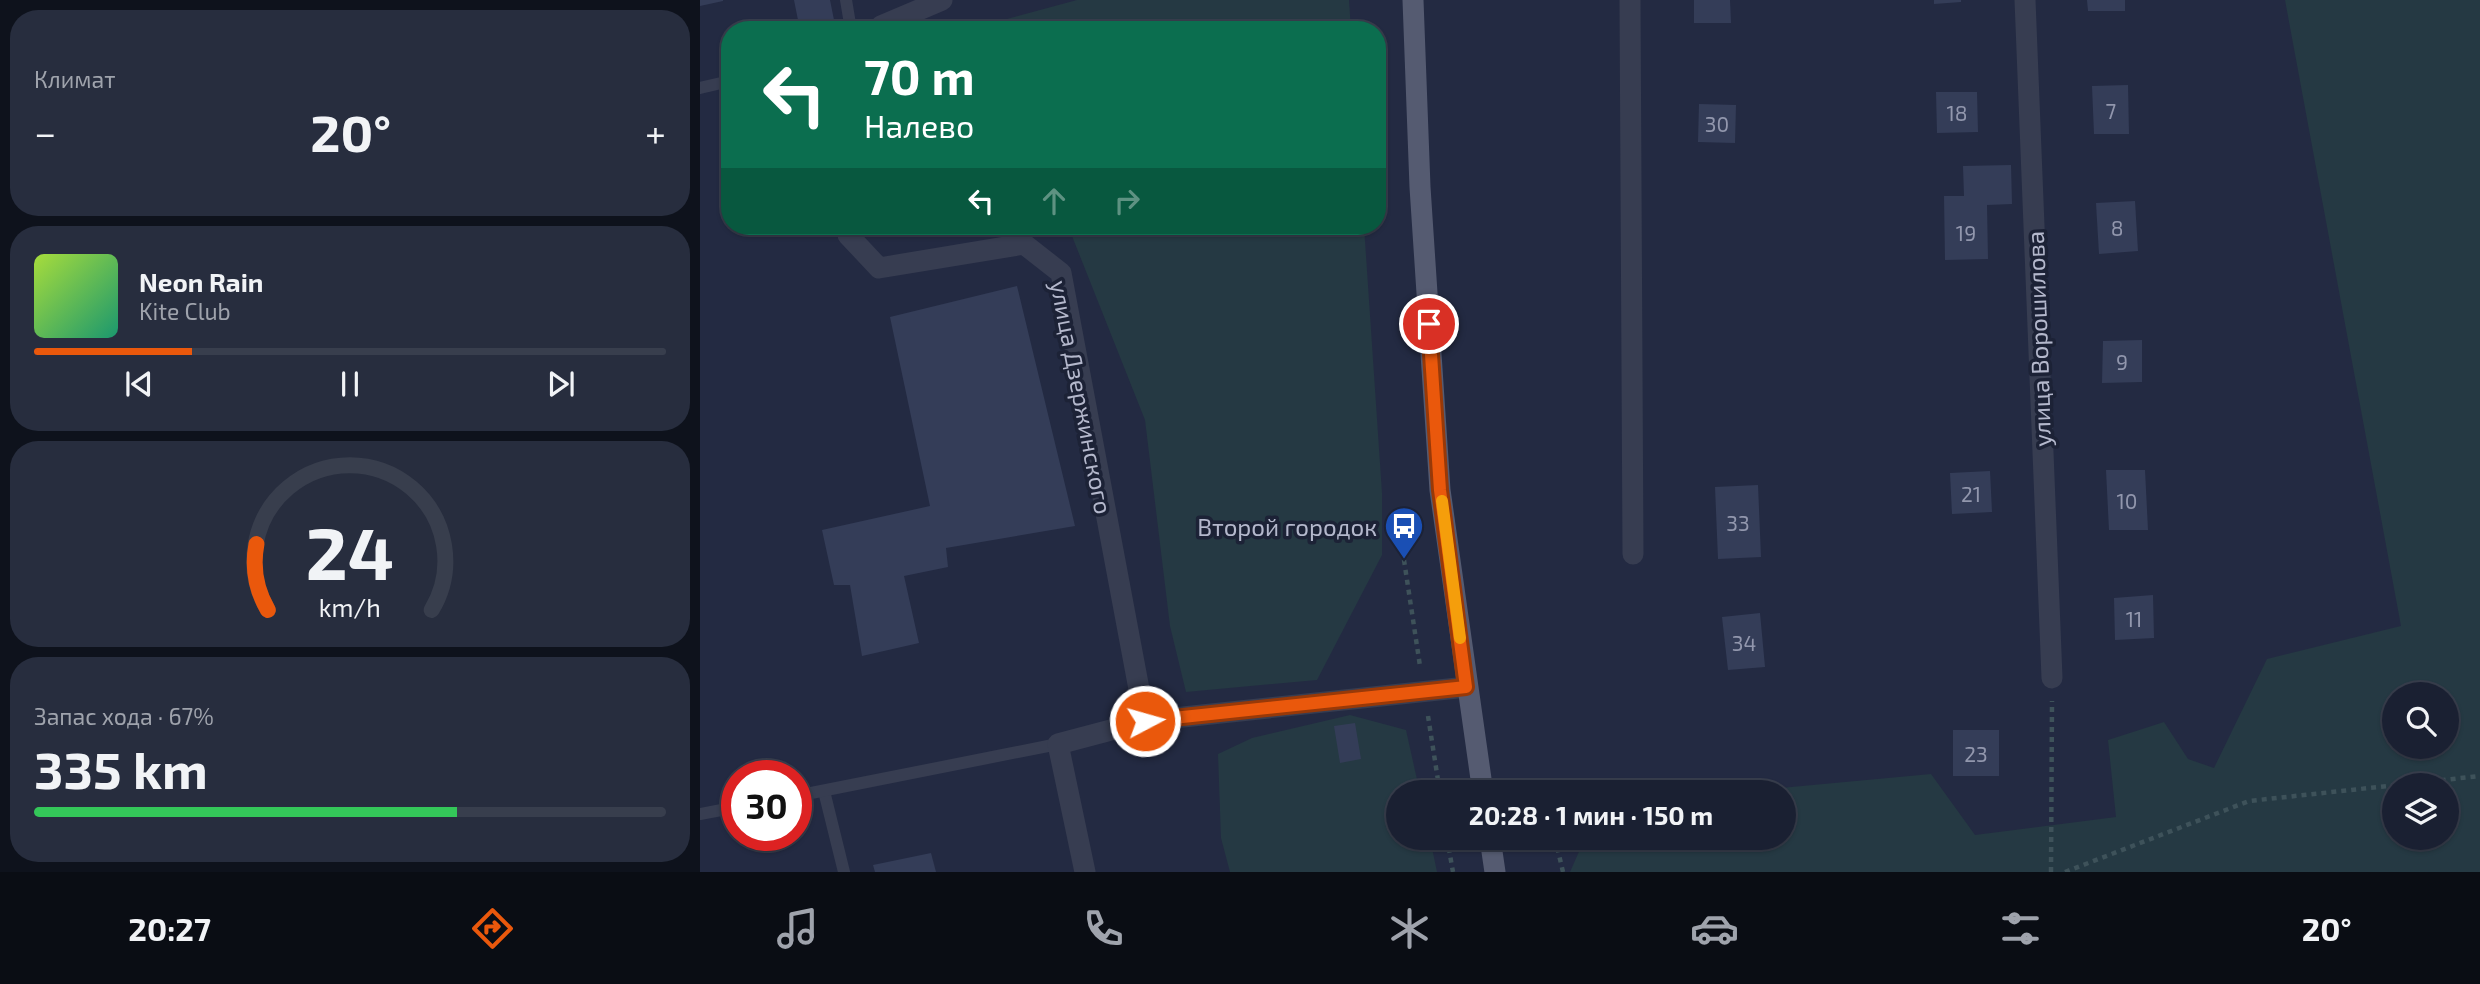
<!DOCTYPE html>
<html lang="ru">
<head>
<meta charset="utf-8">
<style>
  :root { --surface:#1a2032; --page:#272d3e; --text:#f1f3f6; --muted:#9fa3ac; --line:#383e4d; --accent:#ea580c }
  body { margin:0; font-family:"Exo 2",sans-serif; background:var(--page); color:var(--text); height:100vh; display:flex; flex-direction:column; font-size:26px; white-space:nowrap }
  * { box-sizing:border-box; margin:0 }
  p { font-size:23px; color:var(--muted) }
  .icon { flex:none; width:38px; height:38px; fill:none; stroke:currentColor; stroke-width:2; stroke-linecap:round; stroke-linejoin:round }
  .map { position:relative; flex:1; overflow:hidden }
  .drawer { display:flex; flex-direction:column; gap:10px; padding:10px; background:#0e121c; width:700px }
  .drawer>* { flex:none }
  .banner { position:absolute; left:21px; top:21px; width:665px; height:214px; border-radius:28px; box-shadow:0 2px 5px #0004,0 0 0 2px var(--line); background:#0b6e4f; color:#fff; overflow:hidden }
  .buttons { position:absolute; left:1682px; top:682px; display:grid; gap:14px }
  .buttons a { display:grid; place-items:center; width:77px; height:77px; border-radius:50%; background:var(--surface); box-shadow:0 2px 5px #0004,0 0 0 2px var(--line); font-size:35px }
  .speed { position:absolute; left:21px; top:760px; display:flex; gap:14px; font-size:35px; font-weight:700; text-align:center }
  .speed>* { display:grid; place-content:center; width:91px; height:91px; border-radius:50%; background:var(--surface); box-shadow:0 2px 5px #0004,0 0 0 2px var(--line); line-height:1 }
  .speed .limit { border:10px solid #d22; background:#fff; color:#111 }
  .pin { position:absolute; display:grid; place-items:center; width:60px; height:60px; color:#fff; margin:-30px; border:4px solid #fff; border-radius:50%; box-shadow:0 2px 7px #0007 }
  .me { position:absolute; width:77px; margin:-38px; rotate:84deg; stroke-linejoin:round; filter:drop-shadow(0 0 5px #0008) }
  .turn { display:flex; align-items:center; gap:24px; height:147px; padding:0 28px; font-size:32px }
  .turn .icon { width:91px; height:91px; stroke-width:2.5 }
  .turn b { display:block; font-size:49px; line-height:60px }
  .lanes { display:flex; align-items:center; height:66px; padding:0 28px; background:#0003; justify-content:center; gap:35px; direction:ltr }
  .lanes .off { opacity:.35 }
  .big { font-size:52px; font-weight:700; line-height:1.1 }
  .drawer .tile { flex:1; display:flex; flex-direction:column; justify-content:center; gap:10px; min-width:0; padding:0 24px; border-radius:28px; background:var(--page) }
  .drawer .dial { align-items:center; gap:0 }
  .dial svg { height:182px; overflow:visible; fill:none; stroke:var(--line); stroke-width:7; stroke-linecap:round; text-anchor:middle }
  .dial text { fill:var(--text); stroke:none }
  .song { display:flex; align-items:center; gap:21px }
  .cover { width:84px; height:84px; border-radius:10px; background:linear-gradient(135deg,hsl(80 70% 55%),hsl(160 70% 35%)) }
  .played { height:7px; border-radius:4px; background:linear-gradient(90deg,var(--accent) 25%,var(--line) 25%) }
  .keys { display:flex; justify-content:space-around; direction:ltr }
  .heat { display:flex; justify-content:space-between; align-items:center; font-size:38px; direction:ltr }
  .charge { height:10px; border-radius:5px; background:linear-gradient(90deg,#34c759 67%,var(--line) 0) }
  .trip { position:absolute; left:686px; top:780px; width:410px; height:70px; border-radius:35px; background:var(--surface); box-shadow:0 2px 5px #0004,0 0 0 2px var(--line); font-weight:700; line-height:70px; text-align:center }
  .dock { display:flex; height:112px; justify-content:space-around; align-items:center; background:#0a0d14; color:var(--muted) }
  .dock .icon { width:49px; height:49px }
  .dock .active { color:var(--accent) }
  .dock b { font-size:32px; color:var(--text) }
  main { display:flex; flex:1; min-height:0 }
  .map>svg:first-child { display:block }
  .green { fill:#253943; fill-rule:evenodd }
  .building { fill:#343d58 }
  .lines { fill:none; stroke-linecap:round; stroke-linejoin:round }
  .path { stroke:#3e525a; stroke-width:4.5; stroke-dasharray:5 5; stroke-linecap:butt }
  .service { stroke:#373d51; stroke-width:12 }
  .minor { stroke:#373d51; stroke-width:21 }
  .primary { stroke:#555b71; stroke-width:21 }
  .route-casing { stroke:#983908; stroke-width:18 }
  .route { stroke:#ea580c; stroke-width:12 }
  .slow { stroke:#f59e0b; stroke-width:12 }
  .labels { text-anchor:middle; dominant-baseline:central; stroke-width:7; stroke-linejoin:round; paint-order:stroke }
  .number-label { font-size:21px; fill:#9297ad }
  .street-label { font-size:24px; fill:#b4b8cc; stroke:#1c2236 }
  .poi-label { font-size:24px; fill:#b4b8cc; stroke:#1c2236; text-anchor:end }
</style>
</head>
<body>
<main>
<section class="drawer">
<div class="tile"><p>Климат</p>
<div class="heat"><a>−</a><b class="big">20°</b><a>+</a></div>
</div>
<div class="tile">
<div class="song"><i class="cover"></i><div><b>Neon Rain</b><p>Kite Club</p></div></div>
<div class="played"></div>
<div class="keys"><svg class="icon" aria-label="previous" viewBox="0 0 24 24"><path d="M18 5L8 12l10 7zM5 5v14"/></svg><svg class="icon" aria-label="pause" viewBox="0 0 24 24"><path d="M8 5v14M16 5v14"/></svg><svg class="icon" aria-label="next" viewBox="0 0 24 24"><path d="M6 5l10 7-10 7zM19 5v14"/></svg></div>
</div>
<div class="tile dial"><svg viewBox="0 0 100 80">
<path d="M14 69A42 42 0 1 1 86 69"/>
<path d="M14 69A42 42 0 0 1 9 40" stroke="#ea580c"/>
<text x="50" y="56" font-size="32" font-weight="700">24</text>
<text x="50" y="72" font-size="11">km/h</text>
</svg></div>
<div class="tile"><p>Запас хода · 67%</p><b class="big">335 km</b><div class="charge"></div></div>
</section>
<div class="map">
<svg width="1780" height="872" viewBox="0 0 1780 872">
  <rect width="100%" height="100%" fill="#232a42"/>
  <g class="green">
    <polygon points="377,0 649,0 651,30 266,30"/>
    <path d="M1585,0H1780V872H870L885,838H1083V793H1028L1231,774L1275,835L1416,817L1408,740L1464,722L1488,759L1514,768L1567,659L1701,626ZM1694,695H1746V747H1694ZM1694,786H1746V838H1694Z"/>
    <polygon points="368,226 664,226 682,493 682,555 617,680 486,692 470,626 445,420"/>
    <polygon points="650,715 706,730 720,793 698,793 698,838 730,838 737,872 530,872 521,838 518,754 552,738"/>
  </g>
  <g class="building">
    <polygon points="0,0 23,0 23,1 0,6"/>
    <polygon points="94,0 130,0 136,30 100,30"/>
    <polygon points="994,0 1030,0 1031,23 994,23"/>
    <polygon points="1234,0 1261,0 1261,2 1234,4"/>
    <polygon points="1387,0 1425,0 1425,11 1388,11"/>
    <polygon points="1428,85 1429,134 1394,134 1392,86"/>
    <polygon points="1236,92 1277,92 1278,132 1237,133"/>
    <polygon points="999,104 1036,105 1035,143 998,142"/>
    <polygon points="1311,165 1312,204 1287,205 1288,259 1245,260 1244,196 1264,196 1263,166"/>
    <polygon points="1435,201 1438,251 1399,254 1396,203"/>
    <polygon points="317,286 375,526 246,548 248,567 204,576 219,643 162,656 150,585 134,585 122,530 230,506 190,317"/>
    <polygon points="1442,340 1442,382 1402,383 1403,341"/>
    <polygon points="1406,470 1445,470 1448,530 1409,530"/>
    <polygon points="1290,471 1292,512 1252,514 1250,473"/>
    <polygon points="1058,485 1061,557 1018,559 1015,487"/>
    <polygon points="1453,595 1454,638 1415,640 1414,598"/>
    <polygon points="1060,613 1065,667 1028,670 1022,617"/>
    <polygon points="655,723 661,759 640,763 634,726"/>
    <rect x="1253" y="730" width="46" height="46"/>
    <polygon points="231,853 236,872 175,872 173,865"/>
  </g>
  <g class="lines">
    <g class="path">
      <polyline points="704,560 720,666"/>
      <polyline points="728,716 740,793"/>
      <polyline points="747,838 753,872"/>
      <polyline points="855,838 863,872"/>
      <polyline points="1351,872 1352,701"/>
      <polyline points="1365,872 1549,801 1780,776"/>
    </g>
    <g class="service">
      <polyline points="146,0 151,30"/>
      <polyline points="0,88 30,81"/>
      <polyline points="124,791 144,872"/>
      <polyline points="96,796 358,744"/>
      <polyline points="0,814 37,807"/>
    </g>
    <g class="minor">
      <polyline points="930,0 933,554"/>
      <polyline points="1325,0 1352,678"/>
      <polyline points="178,30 181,26 242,0"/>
      <polyline points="148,226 148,235 179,268 324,244 361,273 445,721"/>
      <polyline points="385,872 358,744 445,721 767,687"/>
    </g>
    <g class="primary">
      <polyline points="713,0 720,187 740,490 783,793"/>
      <polyline points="790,838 795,872"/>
    </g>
  </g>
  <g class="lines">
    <g class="route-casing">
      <polyline id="route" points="445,721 766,687 740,490 729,324"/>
    </g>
    <use href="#route" class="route"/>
    <polyline class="slow" points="742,501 760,638"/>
  </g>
  <defs>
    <g id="bus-pin" transform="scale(2.0125)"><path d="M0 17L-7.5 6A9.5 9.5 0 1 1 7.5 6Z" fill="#1a4fb4" stroke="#1c2236"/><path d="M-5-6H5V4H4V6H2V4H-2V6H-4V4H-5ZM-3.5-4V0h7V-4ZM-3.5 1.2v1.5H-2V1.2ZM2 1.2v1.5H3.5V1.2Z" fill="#fff"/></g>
  </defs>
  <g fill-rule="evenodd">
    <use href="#bus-pin" x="704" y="526"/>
  </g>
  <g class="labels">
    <g class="number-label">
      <text x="1411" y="110">7</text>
      <text x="1257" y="112">18</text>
      <text x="1017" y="123">30</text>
      <text x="1417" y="227">8</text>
      <text x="1266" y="232">19</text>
      <text x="1422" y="361">9</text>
      <text x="1271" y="493">21</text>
      <text x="1427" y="500">10</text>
      <text x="1038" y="522">33</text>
      <text x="1434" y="618">11</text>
      <text x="1044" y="642">34</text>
      <text x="1276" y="753">23</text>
    </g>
    <g class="street-label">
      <text transform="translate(1338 339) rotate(-92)">улица Ворошилова</text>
      <text transform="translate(382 397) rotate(79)">улица Дзержинского</text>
    </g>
    <g class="poi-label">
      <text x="677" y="526">Второй городок</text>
    </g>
  </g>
</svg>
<div class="buttons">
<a><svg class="icon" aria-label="search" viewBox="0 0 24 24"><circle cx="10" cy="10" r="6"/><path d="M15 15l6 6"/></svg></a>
<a><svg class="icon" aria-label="layers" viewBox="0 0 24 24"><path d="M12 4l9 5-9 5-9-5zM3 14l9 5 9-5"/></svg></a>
</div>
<div class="speed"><div class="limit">30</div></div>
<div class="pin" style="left:729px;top:324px;background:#d93025"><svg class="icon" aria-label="arrive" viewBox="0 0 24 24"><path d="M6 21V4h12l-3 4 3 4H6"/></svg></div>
<svg class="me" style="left:445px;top:721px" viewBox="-20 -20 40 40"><circle r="17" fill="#ea580c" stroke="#fff" stroke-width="3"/><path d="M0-11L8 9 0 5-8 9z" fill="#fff"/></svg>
<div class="trip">20:28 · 1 мин · 150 m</div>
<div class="banner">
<div class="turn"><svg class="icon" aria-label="left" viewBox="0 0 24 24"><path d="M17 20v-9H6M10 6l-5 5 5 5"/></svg><div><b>70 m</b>Налево</div></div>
<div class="lanes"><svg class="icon" aria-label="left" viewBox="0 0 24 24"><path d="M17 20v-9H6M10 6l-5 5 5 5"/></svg><svg class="icon off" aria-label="ahead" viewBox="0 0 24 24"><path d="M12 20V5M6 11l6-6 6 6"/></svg><svg class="icon off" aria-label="right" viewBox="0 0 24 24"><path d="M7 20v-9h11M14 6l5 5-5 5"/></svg></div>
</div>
</div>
</main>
<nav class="dock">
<b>20:27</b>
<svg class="icon active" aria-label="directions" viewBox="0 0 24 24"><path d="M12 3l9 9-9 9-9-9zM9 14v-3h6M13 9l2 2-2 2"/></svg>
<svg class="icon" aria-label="music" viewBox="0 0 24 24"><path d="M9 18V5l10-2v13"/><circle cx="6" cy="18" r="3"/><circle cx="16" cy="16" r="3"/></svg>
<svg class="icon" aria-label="phone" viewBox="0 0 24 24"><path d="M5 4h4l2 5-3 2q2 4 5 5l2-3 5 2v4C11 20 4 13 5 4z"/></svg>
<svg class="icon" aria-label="climate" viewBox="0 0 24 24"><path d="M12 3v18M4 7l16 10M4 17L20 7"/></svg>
<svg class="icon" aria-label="car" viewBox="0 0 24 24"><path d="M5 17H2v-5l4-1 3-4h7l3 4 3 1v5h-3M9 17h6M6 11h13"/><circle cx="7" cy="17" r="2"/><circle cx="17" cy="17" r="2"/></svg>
<svg class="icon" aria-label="filters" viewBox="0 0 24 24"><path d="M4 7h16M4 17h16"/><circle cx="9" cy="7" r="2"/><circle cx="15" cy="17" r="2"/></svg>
<b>20°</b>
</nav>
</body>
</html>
